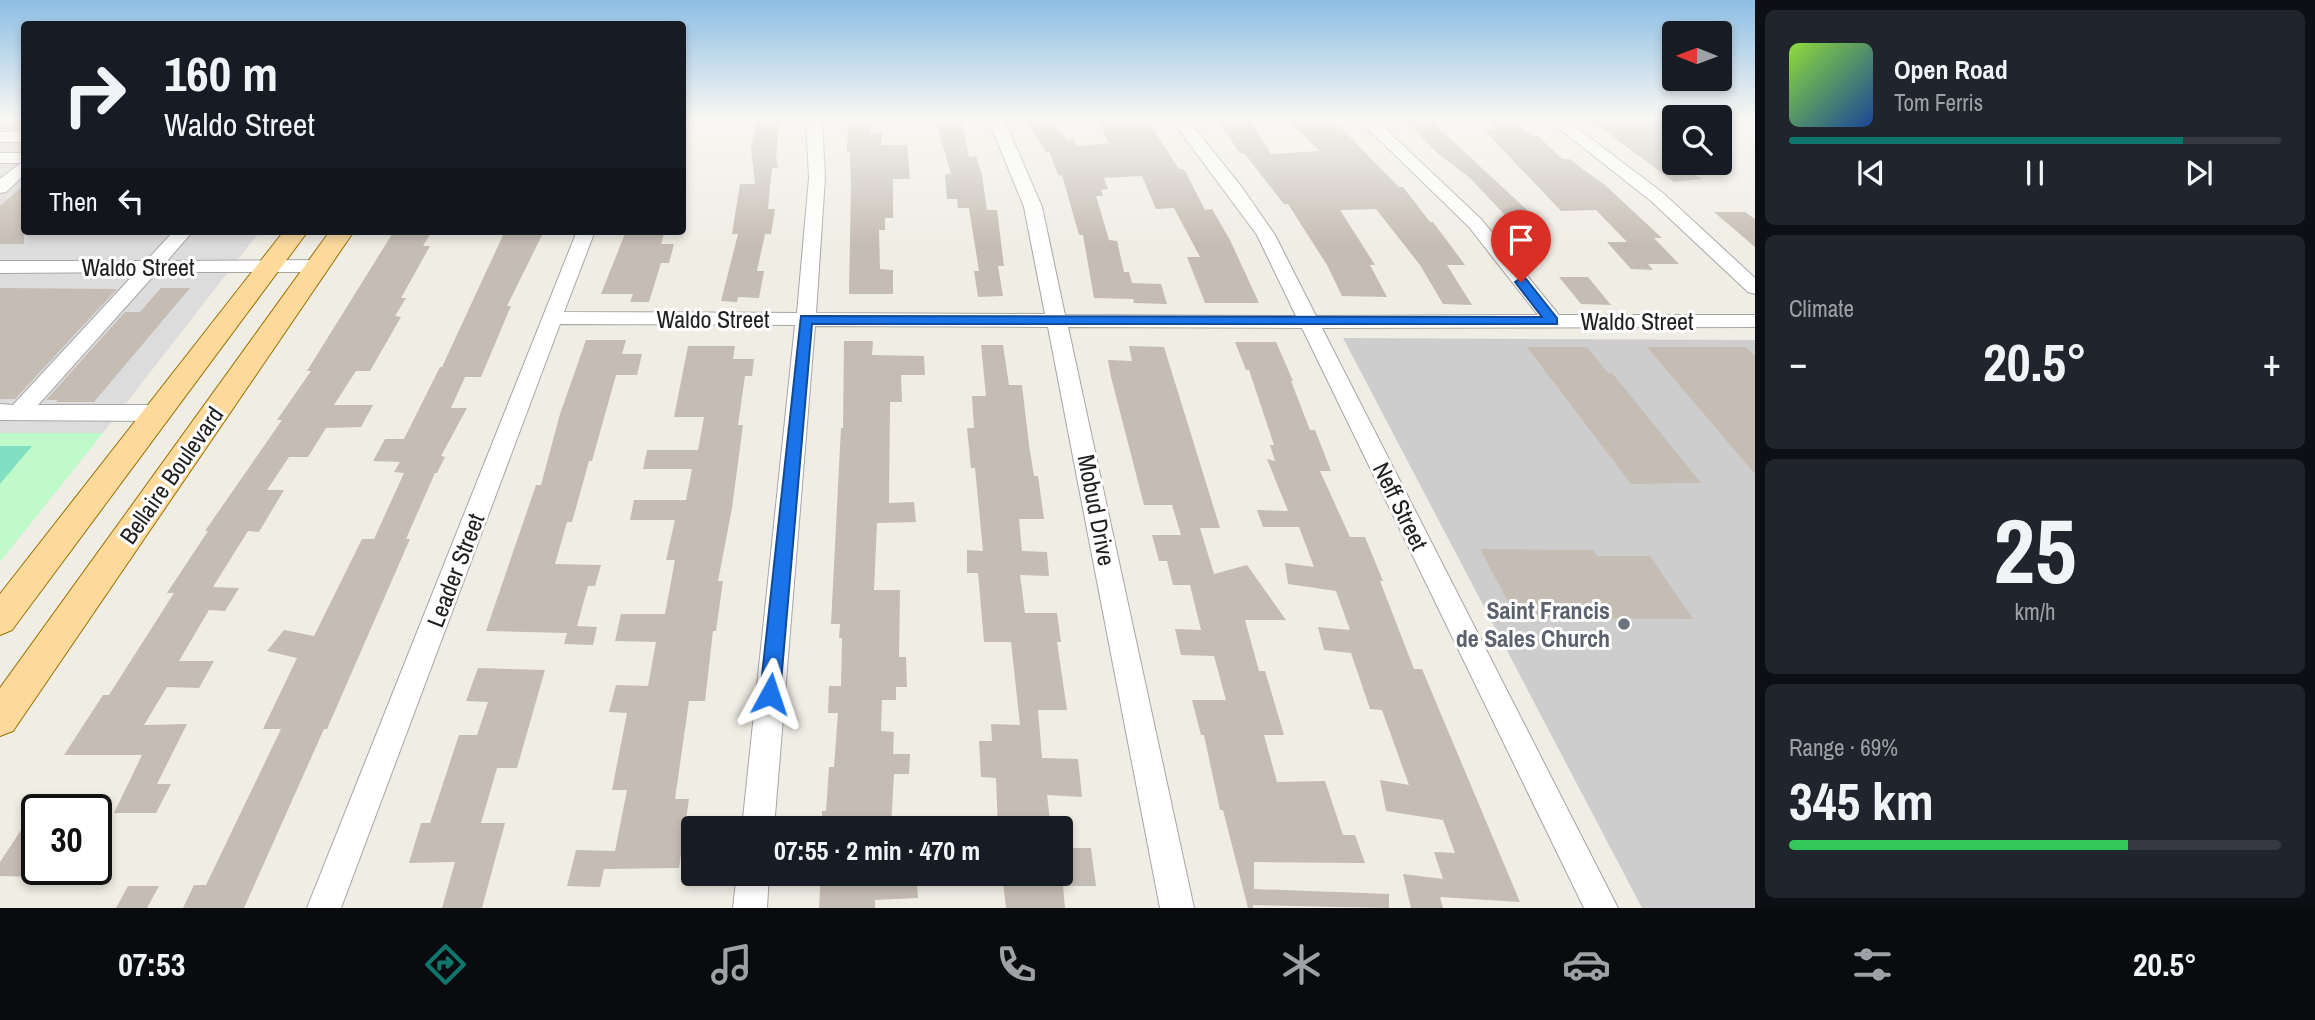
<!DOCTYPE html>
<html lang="en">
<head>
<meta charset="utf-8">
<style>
  :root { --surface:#171b24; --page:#20242c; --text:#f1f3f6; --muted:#9ea1a6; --line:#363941; --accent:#0f766e }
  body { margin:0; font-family:"Archivo Narrow",sans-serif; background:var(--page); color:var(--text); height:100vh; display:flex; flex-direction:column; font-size:26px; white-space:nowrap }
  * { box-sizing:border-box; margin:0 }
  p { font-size:23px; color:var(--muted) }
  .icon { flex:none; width:38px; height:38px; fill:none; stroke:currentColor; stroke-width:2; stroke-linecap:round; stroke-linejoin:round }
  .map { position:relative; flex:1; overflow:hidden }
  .side { display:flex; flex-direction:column; gap:10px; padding:10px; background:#0d0f14; width:560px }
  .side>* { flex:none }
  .guide { position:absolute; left:21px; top:21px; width:665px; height:214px; border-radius:7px; box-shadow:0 4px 10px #0003; background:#171b24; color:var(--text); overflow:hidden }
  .needle { width:46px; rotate:271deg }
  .tools { position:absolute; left:1662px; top:21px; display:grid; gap:14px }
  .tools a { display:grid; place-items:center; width:70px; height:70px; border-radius:7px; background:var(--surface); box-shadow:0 4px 10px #0003; font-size:35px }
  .speed { position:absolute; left:21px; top:794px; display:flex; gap:14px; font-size:35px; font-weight:700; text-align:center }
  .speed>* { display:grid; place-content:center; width:91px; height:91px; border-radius:50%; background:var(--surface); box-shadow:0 4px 10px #0003; line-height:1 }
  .speed .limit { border:4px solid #111; border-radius:10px; background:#fff; color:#111 }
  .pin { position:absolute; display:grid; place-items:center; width:60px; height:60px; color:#fff; margin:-72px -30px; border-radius:50% 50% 50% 0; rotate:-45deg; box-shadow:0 0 7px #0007 }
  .pin .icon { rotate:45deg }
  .me { position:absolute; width:77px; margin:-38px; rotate:5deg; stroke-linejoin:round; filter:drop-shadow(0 0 5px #0008) }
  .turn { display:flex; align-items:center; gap:24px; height:147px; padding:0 28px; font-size:32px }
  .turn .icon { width:91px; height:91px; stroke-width:2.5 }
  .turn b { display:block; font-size:49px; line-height:60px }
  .then { display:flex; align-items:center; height:66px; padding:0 28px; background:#0003; gap:14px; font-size:26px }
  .big { font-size:52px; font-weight:700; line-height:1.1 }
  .side .tile { flex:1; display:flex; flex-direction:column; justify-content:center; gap:10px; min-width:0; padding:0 24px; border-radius:10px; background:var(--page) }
  .side .dial { align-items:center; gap:0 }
  .dial b { font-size:91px; line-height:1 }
  .song { display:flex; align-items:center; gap:21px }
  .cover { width:84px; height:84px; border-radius:10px; background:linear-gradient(135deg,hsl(90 70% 55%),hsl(220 70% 35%)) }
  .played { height:7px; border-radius:4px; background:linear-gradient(90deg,var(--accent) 80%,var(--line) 80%) }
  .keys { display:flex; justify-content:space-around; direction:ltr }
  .heat { display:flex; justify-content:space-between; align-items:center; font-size:38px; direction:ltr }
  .charge { height:10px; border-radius:5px; background:linear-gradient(90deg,#34c759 69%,var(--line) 0) }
  .trip { position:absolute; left:681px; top:816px; width:392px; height:70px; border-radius:7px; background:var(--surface); box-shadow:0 4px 10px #0003; font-weight:700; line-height:70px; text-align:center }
  .dock { display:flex; height:112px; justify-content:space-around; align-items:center; background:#090b0e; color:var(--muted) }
  .dock .icon { width:49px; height:49px }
  .dock .on { color:var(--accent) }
  .dock b { font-size:32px; color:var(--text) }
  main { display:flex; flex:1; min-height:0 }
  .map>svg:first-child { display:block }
  .residential { fill:#dddcdc }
  .religious { fill:#cdcdcd }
  .park { fill:#c1faca }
  .pitch { fill:#81e0c2 }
  .building { fill:#c5bcb4 }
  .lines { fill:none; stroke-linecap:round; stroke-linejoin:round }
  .minor-casing { stroke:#a6a6a6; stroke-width:2 }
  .major-casing { stroke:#9a7100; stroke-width:2 }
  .minor { fill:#fff; fill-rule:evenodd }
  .major { fill:#fdda9c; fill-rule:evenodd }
  .route { fill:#1a73e8; stroke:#114b97; stroke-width:2 }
  .worship-dot { fill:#6b7280; stroke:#fff; stroke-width:2.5 }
  .labels { text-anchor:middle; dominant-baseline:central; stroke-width:6; stroke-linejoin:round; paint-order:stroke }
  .street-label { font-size:24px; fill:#1f1f1f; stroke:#fff }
  .worship-label { font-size:24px; font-weight:bold; fill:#5b616d; stroke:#fff; text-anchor:end }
</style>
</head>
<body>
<main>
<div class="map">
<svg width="1755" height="908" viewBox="0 0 1755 908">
  <rect width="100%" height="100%" fill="#f0ede5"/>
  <polygon class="residential" points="0,119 24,119 24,231 260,231 103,433 0,433"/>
  <polygon class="religious" points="1343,338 1755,340 1755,908 1642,908"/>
  <polygon class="park" points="0,433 103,433 0,562"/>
  <polygon class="pitch" points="0,446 32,446 0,484"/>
  <g class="building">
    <polygon points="0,119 24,119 24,130 0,129"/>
    <polygon points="757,119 780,119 776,156 778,168 772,168 768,209 775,209 771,234 765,234 757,271 764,271 759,298 738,297 737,302 721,301 738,234 732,234 740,184 755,184 751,149"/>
    <polygon points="848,119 866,119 865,122 872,123 870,133 882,133 882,145 907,145 910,179 893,179 893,218 885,218 885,230 879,230 880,269 893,270 893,294 849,294 851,185 850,152 847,152"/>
    <polygon points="939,119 961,119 969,157 976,156 982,175 987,210 997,210 1004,266 998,266 1003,296 978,297 974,271 979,271 969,208 958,208 957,199 947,199 945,174 951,174 936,122 939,122"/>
    <polygon points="1026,119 1054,119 1059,133 1062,133 1067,140 1073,139 1077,146 1109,143 1097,119 1130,119 1132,123 1148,122 1179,169 1183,169 1186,173 1205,210 1212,209 1230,240 1259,303 1205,303 1187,257 1200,257 1174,208 1156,209 1142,176 1104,178 1108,189 1101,190 1103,196 1096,196 1109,240 1117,241 1124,272 1129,272 1132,283 1161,284 1167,304 1134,303 1133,299 1094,298 1083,235 1079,235 1062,175 1059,176 1049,152 1046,152"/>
    <polygon points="1218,119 1250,119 1271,154 1320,151 1287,119 1314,119 1320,124 1336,123 1399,187 1403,187 1430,222 1433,222 1465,265 1447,265 1472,305 1443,304 1420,265 1376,209 1340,210 1375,265 1370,265 1387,297 1342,296 1327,265 1288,204 1284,204 1244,153 1240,154"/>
    <polygon points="1404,119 1429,119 1527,210 1543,228 1517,228 1470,178 1437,153"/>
    <polygon points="1487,119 1514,119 1531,136 1538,136 1562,159 1569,159 1605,185 1662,238 1654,238 1679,264 1648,264 1653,270 1631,269 1607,242 1627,242 1596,210 1561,211 1483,129 1496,129"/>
    <polygon points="1589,119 1675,119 1675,163 1702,179 1674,182"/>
    <polygon points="24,185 24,244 0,244 0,206"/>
    <polygon points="1714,212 1745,212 1755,219 1755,247"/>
    <polygon points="394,231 432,231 423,246 430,246 401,298 406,298 395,316 401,317 370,371 356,371 334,405 373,405 361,427 326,428 308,457 289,457 267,490 284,490 259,532 248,531 213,587 239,588 225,611 209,610 179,661 214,661 199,688 167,687 144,725 187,724 157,784 171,784 156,813 114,813 142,755 64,755 103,695 109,695 174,593 167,593 208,531 205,531 282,420 277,420 311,371 307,371"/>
    <polygon points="505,231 544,231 507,306 511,306 481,377 465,377 451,408 467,408 441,456 445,457 437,473 435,473 406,539 410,539 327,729 324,729 244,908 183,908 194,885 206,885 281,729 263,729 297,658 267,651 284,630 314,636 362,539 374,539 404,473 394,472 400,462 373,461 385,439 404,439 440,367 442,367"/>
    <polygon points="626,231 665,231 661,244 674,244 669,263 661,263 649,302 630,302 633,294 601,294"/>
    <polygon points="1559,277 1588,277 1611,305 1581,304"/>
    <polygon points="0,288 117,289 15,399 0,399"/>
    <polygon points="161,288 190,288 94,402 56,402 58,400 46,400 125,312 140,312"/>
    <polygon points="586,340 626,340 622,354 642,354 637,375 616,375 592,461 589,461 572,522 567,522 555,564 601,565 595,586 588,586 577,626 597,627 593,645 564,644 567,633 486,631 536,485 541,485 560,414"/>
    <polygon points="844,341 873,341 872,355 924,356 925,375 901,375 902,402 890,402 889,503 914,502 916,522 877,523 874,590 900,590 899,657 906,657 907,687 896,687 896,700 882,700 881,731 894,732 893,754 910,754 909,774 894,774 891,828 822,828 822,811 826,811 829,767 834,767 838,713 828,713 829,686 841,686 842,638 839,638 840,624 831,624 841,428 843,428"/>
    <polygon points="1235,342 1276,342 1293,381 1291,381 1310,430 1315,430 1331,471 1320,471 1350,537 1365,537 1383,581 1380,581 1414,669 1422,669 1520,902 1440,897 1443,908 1411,908 1403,874 1443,879 1434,852 1455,853 1443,820 1386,811 1380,780 1409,785 1382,710 1370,709 1351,653 1324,650 1318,627 1350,630 1336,591 1288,584 1285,563 1314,567 1299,527 1263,527 1257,510 1288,511 1267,459 1275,461 1270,445 1274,445 1249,370 1246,370"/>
    <polygon points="981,345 1003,345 1009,385 1022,385 1029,445 1034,476 1038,476 1044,519 1019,519 1022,551 1047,552 1049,576 1020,575 1025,613 1057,613 1061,642 1057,642 1067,710 1038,710 1042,758 1078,759 1082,797 1047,795 1051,828 998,828 996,778 981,777 979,741 992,741 991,724 1020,725 1011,642 984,642 978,573 967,573 967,550 983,551 975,468 971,468 967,428 974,428 972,396 986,396"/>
    <polygon points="688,346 735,346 733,359 754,359 752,376 745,376 738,425 743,425 732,508 718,581 723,581 716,631 713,631 705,701 689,701 675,799 689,799 679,868 604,869 600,887 567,886 576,850 615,851 627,790 612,790 627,713 609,712 616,685 648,686 656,642 615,641 621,614 665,614 675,560 666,560 675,520 630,520 634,500 686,500 692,469 643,469 647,450 698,450 704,417 674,417"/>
    <polygon points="1129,346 1164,347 1220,528 1200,528 1214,574 1247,565 1286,620 1245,620 1259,671 1265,671 1284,735 1264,735 1277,782 1325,781 1343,835 1355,835 1365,863 1254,862 1254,889 1389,894 1389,908 1253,905 1253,908 1248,908 1223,810 1220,810 1204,735 1201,735 1192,700 1226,700 1214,656 1181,655 1175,629 1201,630 1190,585 1173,585 1167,561 1159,561 1152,535 1181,535 1172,505 1144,505 1111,377 1108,360 1132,361"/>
    <polygon points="1527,347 1587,347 1608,373 1612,373 1701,483 1631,484"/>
    <polygon points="1647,347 1746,347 1755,356 1755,474"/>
    <polygon points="1480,549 1593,550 1597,556 1650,556 1693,619 1517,618"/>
    <polygon points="478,668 545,670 517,768 497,768 481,823 505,823 482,908 442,908 455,862 409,863 421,823 430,823 459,735 477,735 488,702 466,701"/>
    <polygon points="37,806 37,877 0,876 0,862"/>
    <polygon points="1060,848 1091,848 1096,886 1063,886 1065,908 1006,908 1002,873 1060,873"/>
    <polygon points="821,873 916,873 918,898 875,900 875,908 819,908"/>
    <polygon points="128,886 159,886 147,908 116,908"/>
  </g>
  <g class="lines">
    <g class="minor-casing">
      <g id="minor">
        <polygon points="806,119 822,119 825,178 816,313 1045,314 1024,207 988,119 1004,119 1042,207 1065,315 1296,316 1257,235 1171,119 1187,119 1241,186 1275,235 1316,316 1538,315 1469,227 1358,119 1375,119 1481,219 1559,315 1755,315 1755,327 1322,328 1618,908 1584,908 1302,328 1068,327 1194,908 1160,908 1048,327 815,326 774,828 742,828 795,325 560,324 341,908 307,908 577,231 595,231 564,312 797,313 809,178"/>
        <polygon points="1547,119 1565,119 1663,193 1755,278 1755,294 1748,292 1651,201"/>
        <polygon points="1741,119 1755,119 1755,127"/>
        <rect x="0" y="132" width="24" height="10"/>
        <polygon points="0,153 24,153 24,175 6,192 0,193 0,179 21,163 0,163"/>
        <polygon points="174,231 193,231 167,261 318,260 327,266 318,272 157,272 38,405 158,405 166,408 169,413 166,418 158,421 0,420 0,404 13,405 136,272 0,273 0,261 146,261"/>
        <polygon points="737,873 769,873 767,908 733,908"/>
      </g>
    </g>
    <g class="major-casing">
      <g id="major">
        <polygon points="284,231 308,231 12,630 0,635 0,594"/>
        <polygon points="330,231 354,231 13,731 0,736 0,688"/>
      </g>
    </g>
    <use href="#minor" class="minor"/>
    <use href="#major" class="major"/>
  </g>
  <linearGradient id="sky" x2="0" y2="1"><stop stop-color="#8dbee4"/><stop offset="0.48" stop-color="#f8f7f3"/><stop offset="1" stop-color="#f8f7f3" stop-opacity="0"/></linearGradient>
  <rect width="1755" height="246" fill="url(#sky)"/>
  <polygon class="route" points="1521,278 1526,279 1557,318 1557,324 812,324 780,694 777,700 770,703 763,700 760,694 801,316 1542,317 1515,282"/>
  <circle class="worship-dot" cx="1624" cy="624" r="7"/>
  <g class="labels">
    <g class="street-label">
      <text x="138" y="267">Waldo Street</text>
      <text x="713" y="319">Waldo Street</text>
      <text x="1637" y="321">Waldo Street</text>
      <text transform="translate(171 475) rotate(-55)">Bellaire Boulevard</text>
      <text transform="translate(1401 506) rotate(64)">Neff Street</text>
      <text transform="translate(1097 510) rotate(79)">Mobud Drive</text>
      <text transform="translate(455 570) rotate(-69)">Leader Street</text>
    </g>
    <g class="worship-label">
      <text x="1610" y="610">Saint Francis<tspan x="1610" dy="28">de Sales Church</tspan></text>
    </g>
  </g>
</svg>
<div class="tools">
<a><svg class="needle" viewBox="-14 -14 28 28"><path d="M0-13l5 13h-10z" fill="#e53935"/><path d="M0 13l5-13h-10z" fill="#9ea1a6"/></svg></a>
<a><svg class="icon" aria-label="search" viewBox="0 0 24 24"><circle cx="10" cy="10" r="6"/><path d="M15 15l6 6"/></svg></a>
</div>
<div class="speed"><div class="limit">30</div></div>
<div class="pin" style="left:1521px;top:282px;background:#d93025"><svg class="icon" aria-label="arrive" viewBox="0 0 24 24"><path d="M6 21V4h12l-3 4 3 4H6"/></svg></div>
<svg class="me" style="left:770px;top:694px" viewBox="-20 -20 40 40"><path d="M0-17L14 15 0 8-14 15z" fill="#1a73e8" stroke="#fff" stroke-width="4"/></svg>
<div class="trip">07:55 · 2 min · 470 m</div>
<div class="guide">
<div class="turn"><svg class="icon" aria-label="right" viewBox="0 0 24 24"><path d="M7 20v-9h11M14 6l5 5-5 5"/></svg><div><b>160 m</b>Waldo Street</div></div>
<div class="then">Then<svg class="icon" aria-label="left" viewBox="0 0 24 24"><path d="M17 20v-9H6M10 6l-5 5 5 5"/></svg></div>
</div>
</div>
<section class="side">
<div class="tile">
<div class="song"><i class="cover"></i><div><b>Open Road</b><p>Tom Ferris</p></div></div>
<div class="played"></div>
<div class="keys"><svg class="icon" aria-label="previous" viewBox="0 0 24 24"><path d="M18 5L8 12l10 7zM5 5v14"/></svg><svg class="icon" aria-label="pause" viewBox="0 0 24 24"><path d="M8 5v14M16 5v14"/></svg><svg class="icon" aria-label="next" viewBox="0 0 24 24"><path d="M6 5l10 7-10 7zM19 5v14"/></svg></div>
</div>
<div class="tile"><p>Climate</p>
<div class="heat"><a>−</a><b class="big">20.5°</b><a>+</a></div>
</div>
<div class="tile dial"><b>25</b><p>km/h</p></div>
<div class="tile"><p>Range · 69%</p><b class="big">345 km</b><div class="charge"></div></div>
</section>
</main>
<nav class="dock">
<b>07:53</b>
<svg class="icon on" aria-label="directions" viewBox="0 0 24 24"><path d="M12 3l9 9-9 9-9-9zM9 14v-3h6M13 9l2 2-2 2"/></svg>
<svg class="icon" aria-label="music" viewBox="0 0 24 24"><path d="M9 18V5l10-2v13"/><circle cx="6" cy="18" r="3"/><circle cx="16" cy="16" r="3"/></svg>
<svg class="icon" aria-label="phone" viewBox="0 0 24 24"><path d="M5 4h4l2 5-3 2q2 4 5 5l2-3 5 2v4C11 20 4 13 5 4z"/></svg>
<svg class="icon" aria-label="climate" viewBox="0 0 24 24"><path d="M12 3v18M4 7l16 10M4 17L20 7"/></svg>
<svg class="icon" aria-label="car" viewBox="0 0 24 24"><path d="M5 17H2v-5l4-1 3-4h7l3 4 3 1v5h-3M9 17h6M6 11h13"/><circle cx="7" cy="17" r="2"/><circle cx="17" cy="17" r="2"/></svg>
<svg class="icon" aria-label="filters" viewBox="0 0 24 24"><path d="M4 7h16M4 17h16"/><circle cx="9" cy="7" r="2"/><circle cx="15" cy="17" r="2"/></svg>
<b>20.5°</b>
</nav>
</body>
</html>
